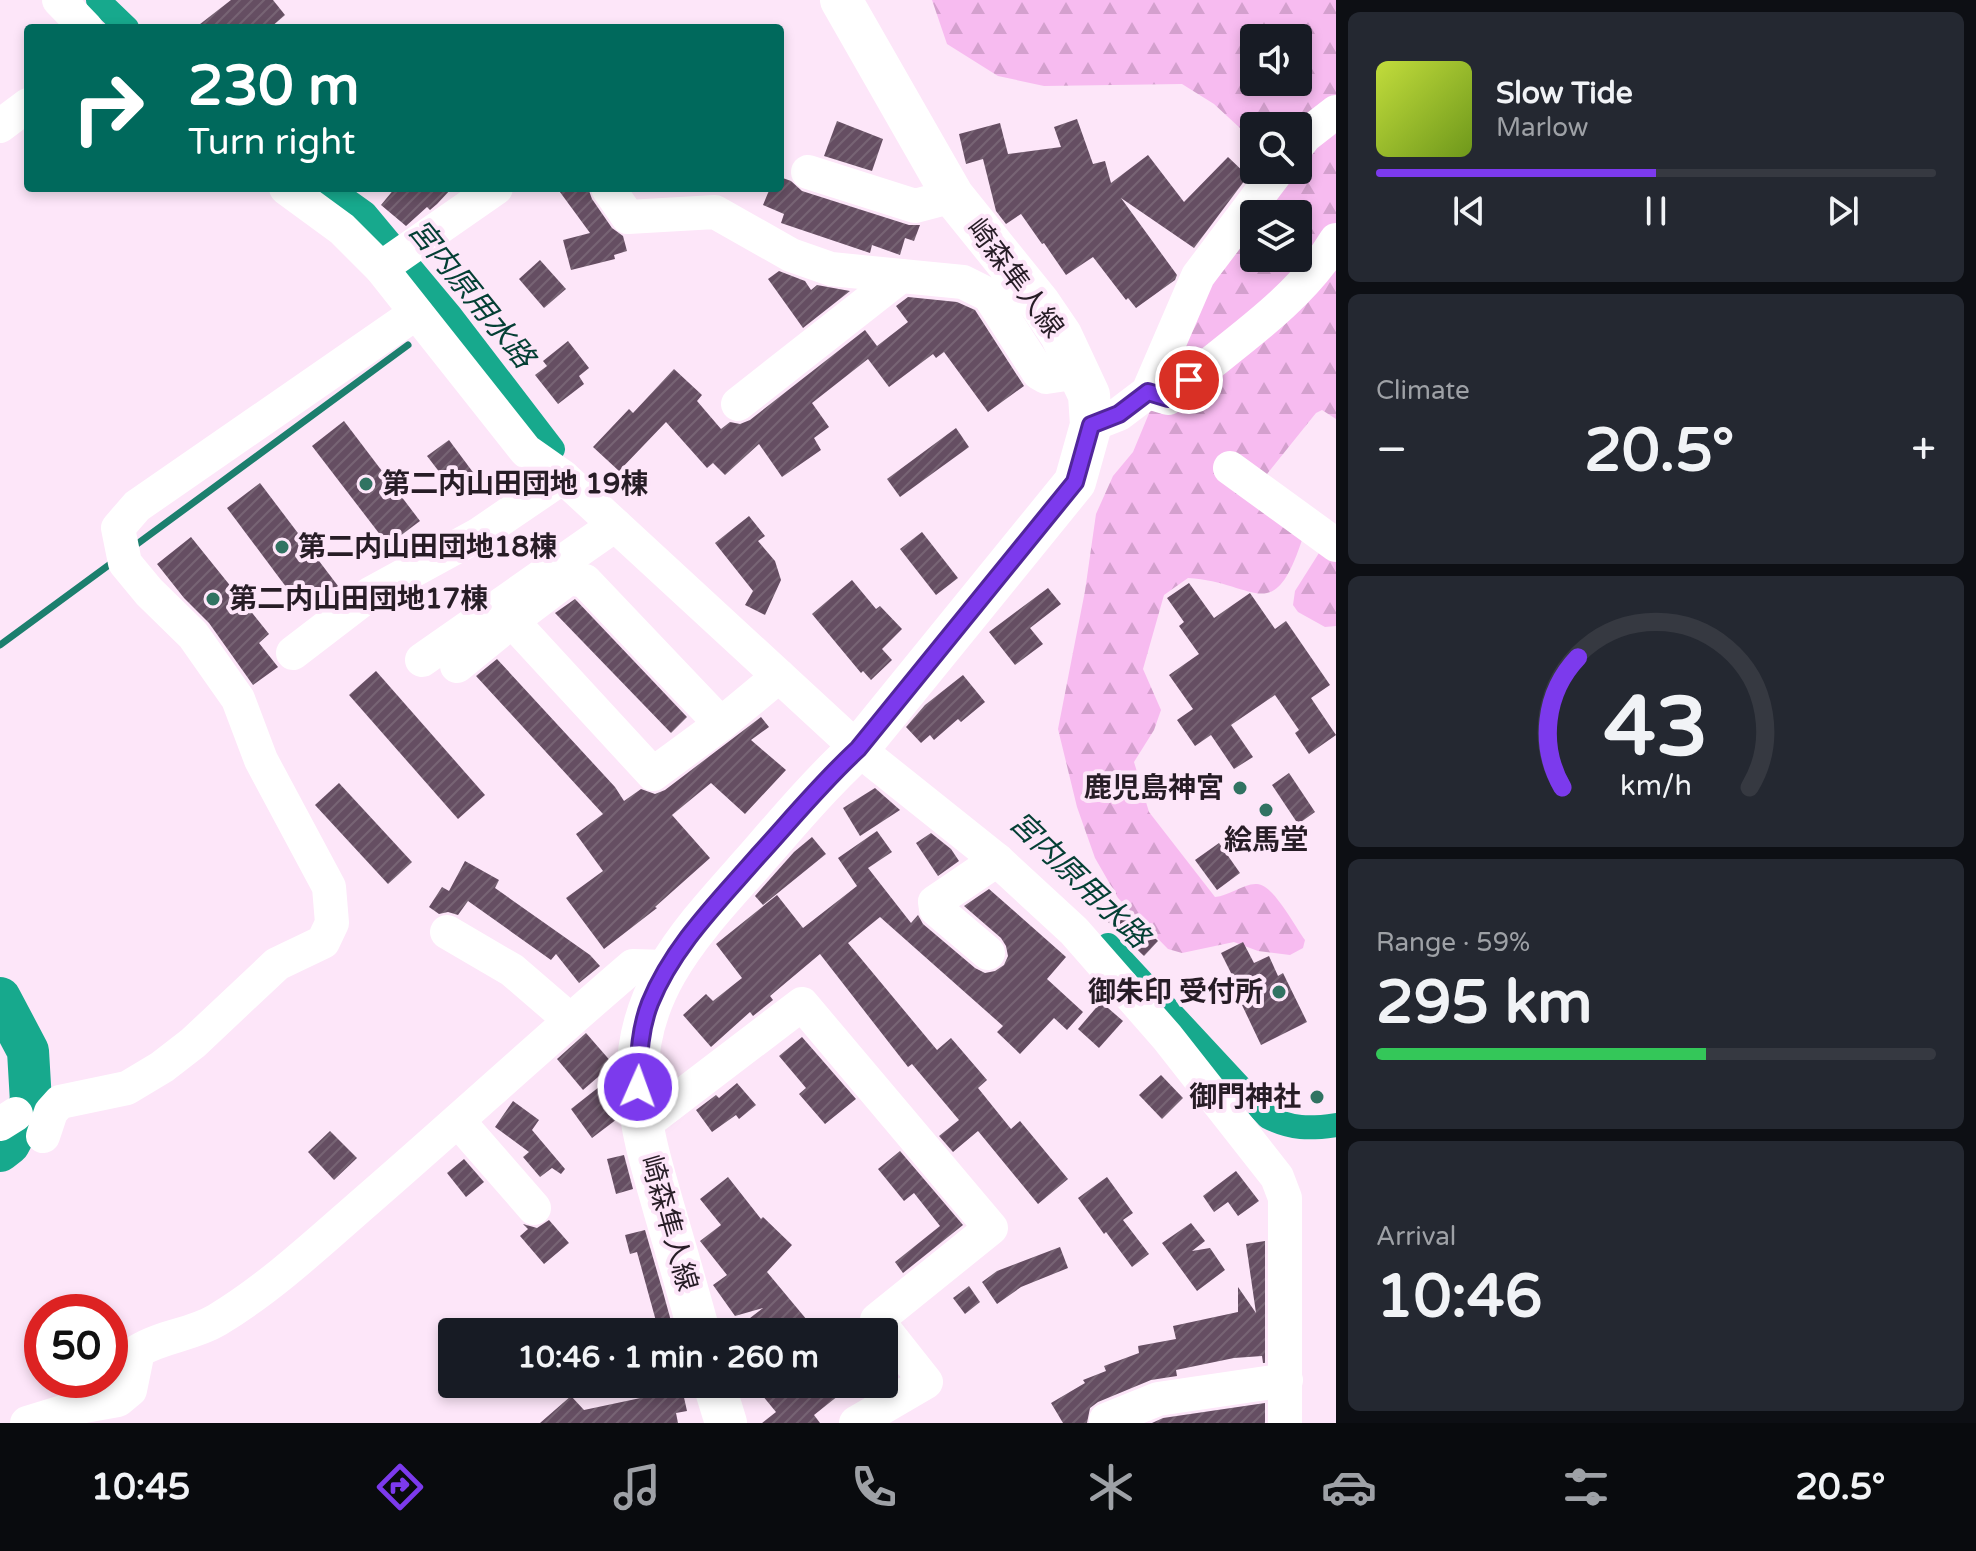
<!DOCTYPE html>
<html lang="en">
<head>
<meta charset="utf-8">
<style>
  :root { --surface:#171b24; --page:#242831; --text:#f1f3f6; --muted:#9ea1a6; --line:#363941; --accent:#7c3aed }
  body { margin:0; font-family:"Varela Round","Noto Sans JP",sans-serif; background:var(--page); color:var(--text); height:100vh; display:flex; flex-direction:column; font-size:30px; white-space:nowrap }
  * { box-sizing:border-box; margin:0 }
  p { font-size:26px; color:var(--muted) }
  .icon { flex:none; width:44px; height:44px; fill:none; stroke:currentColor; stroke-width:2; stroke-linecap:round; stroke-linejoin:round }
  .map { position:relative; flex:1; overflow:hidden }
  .sheet { display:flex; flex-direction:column; gap:12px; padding:12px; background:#0d0f14; width:640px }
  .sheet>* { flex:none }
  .hud { position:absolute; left:24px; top:24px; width:760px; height:168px; border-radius:8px; box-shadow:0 4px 12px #0003; background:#00695c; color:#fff; overflow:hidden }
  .fabs { position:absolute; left:1240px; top:24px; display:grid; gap:16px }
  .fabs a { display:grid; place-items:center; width:72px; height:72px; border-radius:8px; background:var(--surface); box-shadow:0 4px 12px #0003; font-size:40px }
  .speed { position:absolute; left:24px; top:1294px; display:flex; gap:16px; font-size:40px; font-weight:700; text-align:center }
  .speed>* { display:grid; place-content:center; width:104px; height:104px; border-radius:50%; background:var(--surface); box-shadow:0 4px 12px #0003; line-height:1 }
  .speed .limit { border:12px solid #d22; background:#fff; color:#111 }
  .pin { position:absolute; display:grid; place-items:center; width:68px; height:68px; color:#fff; margin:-34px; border:4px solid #fff; border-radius:50%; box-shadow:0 2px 8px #0007 }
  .me { position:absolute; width:88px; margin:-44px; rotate:2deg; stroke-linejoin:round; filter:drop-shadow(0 0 6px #0008) }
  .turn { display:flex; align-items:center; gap:28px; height:168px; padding:0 32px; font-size:36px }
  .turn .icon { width:104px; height:104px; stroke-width:2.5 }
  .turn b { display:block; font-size:56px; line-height:68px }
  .big { font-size:60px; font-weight:800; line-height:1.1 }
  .sheet .card { flex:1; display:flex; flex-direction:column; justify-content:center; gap:12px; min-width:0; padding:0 28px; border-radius:12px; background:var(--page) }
  .sheet .dial { align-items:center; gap:0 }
  .dial svg { height:208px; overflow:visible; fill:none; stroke:var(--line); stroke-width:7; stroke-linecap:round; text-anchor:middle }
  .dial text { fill:var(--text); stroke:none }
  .song { display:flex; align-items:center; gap:24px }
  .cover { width:96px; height:96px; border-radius:12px; background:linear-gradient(135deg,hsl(70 70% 55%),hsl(80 70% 35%)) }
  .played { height:8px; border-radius:4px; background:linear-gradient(90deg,var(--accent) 50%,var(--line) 50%) }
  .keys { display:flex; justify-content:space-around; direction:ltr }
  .heat { display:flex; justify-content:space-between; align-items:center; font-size:44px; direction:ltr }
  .charge { height:12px; border-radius:6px; background:linear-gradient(90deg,#34c759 59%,var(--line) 0) }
  .trip { position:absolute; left:438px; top:1318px; width:460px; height:80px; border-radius:8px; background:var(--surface); box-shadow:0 4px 12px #0003; font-weight:800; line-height:80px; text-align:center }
  .menu { display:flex; height:128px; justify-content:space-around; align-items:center; background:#090b0e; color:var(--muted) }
  .menu .icon { width:56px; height:56px }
  .menu .current { color:var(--accent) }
  .menu b { font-size:36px; color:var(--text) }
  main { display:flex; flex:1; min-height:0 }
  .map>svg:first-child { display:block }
  .forest { fill:url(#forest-firs); fill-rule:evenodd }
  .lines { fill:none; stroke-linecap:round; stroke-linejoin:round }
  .stream { stroke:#1c7f6e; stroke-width:7 }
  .canal { stroke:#17a98d; stroke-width:24 }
  .river { stroke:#17a98d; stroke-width:42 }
  .building { fill:url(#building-hatch) }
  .minor { stroke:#fff; stroke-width:34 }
  .major { stroke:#fff; stroke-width:42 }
  .route-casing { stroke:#51269a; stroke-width:20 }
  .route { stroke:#7c3aed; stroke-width:14 }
  .poi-dot { fill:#317362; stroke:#fde6f9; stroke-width:3 }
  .labels { text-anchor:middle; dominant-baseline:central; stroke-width:8; stroke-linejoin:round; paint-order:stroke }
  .street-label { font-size:28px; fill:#271d26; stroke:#fde6f9 }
  .poi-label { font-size:28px; font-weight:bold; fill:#271d26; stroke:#fde6f9; text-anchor:start }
  .water-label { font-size:30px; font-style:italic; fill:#043f34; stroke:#fde6f9 }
</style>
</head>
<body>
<main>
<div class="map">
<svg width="1336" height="1423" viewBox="0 0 1336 1423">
  <defs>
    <pattern id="forest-firs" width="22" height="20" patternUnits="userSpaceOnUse" patternTransform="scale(2)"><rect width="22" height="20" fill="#f7bbf0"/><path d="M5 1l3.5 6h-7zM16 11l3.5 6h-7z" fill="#d4a0ce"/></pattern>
    <pattern id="building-hatch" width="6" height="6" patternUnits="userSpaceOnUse" patternTransform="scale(2)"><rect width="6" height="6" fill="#654e62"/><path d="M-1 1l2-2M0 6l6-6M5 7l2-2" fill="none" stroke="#776474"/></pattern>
  </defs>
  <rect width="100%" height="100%" fill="#fde6f9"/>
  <g class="forest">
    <path d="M932,0H1336V419L1322,410L1316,413L1267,474L1303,537C1273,629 1257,582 1188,578L1164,595L1143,669L1161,710L1154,730L1134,762L1149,812L1215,897C1229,896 1244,883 1257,884C1273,884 1295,927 1305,940L1303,948L1290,955L1258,951L1234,942L1182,953L1168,949L1118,898L1095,858L1077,807L1058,729L1085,591L1096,514L1113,476L1133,452L1204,281L1269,170H1298V126H1254V141L1214,104L1182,84L1044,86L998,76L947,44ZM1254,38H1298V82H1254ZM1254,214H1298V258H1254Z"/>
    <polygon points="1336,526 1336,626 1325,627 1298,612 1293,605 1295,591"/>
  </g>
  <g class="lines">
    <g class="stream">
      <polyline points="445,320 451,316"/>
      <polyline points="133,547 408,345"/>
      <polyline points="0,645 113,562"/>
    </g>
    <g class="canal">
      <polyline points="98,0 127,28"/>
      <polyline points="330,188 365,213 451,316 553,449"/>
      <path d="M1108,945L1268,1117C1291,1129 1310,1129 1336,1125"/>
    </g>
    <polyline class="river" points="0,998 28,1051 31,1102 9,1144 0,1151"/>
  </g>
  <g class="building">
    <polygon points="231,0 273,0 285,15 270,28 195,28"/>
    <polygon points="1077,119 1093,164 1105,161 1111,183 1148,155 1184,202 1228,157 1248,176 1194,248 1121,198 1177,275 1175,280 1136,308 1128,298 1126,300 1093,257 1066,275 1044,243 1042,244 1021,214 1006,224 996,211 983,159 966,164 959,134 1000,123 1008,154 1061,147 1054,127"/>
    <polygon points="837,121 883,139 872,171 824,156"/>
    <polygon points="780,177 791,181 802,191 909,225 920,225 914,241 905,238 900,255 872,245 870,253 781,223 784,214 763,205 770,188 780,188"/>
    <polygon points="395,188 452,188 437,204 430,210 427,207 406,226 381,205"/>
    <polygon points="557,188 588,188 592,199 612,228 623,236 627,251 614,255 615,259 571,270 563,240 590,233"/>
    <polygon points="540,260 566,289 544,308 519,279"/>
    <polygon points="779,271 805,281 811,290 817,285 850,291 803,328 768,279"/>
    <polygon points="908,297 957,302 975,310 1024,386 988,412 944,352 936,358 933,354 889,387 868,359 812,403 829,427 814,438 821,450 782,477 759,444 725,475 713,463 707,468 666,422 619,471 593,447 629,409 633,413 674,369 702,395 697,401 721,429 730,422 740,424 750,420 865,330 877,346 908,322 896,306"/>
    <polygon points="568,341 589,368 579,376 584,384 558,404 535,375 547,366 543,361"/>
    <polygon points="344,421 420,521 388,545 312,446"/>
    <polygon points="956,428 969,447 900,497 887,479"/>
    <polygon points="449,440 478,479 457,495 427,456"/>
    <polygon points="260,483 338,586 304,611 227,508"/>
    <polygon points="749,516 765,536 758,541 775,561 781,580 765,615 745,605 753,591 715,543"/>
    <polygon points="922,532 958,578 936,595 900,549"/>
    <polygon points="191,537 269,634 259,643 278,667 253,685 209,623 184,598 157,564"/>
    <polygon points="852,580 876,609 880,606 902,629 882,649 892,660 871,680 863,671 861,673 812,614"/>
    <polygon points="1189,583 1214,618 1250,593 1275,629 1286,621 1330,685 1311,698 1336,735 1309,754 1295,733 1299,730 1275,695 1231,725 1253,757 1234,769 1211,735 1195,746 1177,720 1193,709 1169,675 1199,654 1179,626 1184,622 1167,598"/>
    <polygon points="1048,588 1061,604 1030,628 1043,644 1015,665 989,632"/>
    <polygon points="575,599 687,717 671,733 555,613"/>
    <polygon points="497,659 615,787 624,801 641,789 655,794 665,790 761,717 769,727 751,740 786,770 745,814 711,783 672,815 710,858 655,907 657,908 604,949 566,898 603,871 576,834 603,814 476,676"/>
    <polygon points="376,671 485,795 458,819 349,695"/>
    <polygon points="963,675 985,702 961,722 958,719 934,740 930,735 921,743 906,727 925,705"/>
    <polygon points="1289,773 1315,812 1298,824 1272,785"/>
    <polygon points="339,783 412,862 388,884 315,805"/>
    <polygon points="875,788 900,810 860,836 843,808"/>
    <polygon points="877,831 892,852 868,868 911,923 918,915 923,924 975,968 985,973 995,971 1004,965 1008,956 1006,946 1001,938 964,906 989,889 1066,957 1047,979 1083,1012 1067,1030 1054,1018 1020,1054 997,1032 1003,1026 880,917 848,943 937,1050 951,1038 987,1080 978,1088 1011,1129 1020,1121 1068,1179 1038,1204 978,1131 953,1152 939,1136 959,1120 912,1064 908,1067 820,954 770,996 773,1000 753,1016 750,1012 711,1047 683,1015 706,994 713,1001 742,978 716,944 777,895 803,928 857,886 838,858"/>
    <polygon points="931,833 951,849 959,861 938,876 916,843"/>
    <polygon points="812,837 826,854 763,905 755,896 794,852"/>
    <polygon points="1219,843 1240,873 1217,890 1195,860"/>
    <polygon points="465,861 499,880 495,888 590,955 600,966 579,983 556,954 551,960 468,901 458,915 448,912 439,914 429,907 442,887 449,891"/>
    <polygon points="1119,903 1158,941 1144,956 1104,918"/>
    <polygon points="1243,942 1254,963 1269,956 1278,976 1283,973 1307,1022 1261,1045 1242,1005 1246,1003 1221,953"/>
    <polygon points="1101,1002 1123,1021 1099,1048 1078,1029"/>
    <polygon points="586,1033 613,1064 583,1090 557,1059"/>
    <polygon points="802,1037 856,1099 825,1124 799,1094 806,1088 779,1056"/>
    <polygon points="1161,1075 1183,1098 1162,1119 1139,1095"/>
    <polygon points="737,1083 756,1105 739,1119 736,1115 712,1132 696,1110 716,1095 719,1098"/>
    <polygon points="599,1087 616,1109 617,1119 592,1138 571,1109"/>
    <polygon points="513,1101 539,1120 532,1130 565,1169 561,1174 552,1168 540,1177 523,1157 529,1152 495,1127"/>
    <polygon points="330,1131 357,1158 334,1180 308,1152"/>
    <polygon points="900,1151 963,1225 903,1273 895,1262 940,1226 914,1193 904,1201 878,1169"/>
    <polygon points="624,1155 633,1189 616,1194 607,1159"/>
    <polygon points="464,1159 484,1182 466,1197 447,1173"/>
    <polygon points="1236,1171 1259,1201 1238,1216 1228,1202 1214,1212 1203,1196"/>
    <polygon points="728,1177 761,1219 763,1217 792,1245 767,1272 817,1332 732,1332 763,1308 735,1316 713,1285 727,1275 700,1241 721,1225 700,1199"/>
    <polygon points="1107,1177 1133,1213 1123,1220 1149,1254 1132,1267 1106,1232 1104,1234 1078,1198"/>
    <polygon points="549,1220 569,1243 544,1264 520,1236 528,1229 523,1224 537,1228"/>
    <polygon points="1191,1223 1205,1241 1192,1251 1210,1248 1225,1270 1197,1291 1162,1243"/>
    <polygon points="645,1230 663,1292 674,1332 659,1332 637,1252 630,1254 625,1235"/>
    <polygon points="1265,1241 1265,1363 1263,1363 1262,1356 1234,1358 1176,1370 1177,1376 1151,1380 1098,1402 1090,1408 1087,1423 1063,1423 1051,1403 1085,1383 1083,1380 1106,1371 1104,1366 1139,1353 1138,1346 1176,1339 1173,1326 1238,1312 1238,1287 1256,1313 1246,1244"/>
    <polygon points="1060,1247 1068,1268 1021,1287 997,1304 982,1282 997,1271"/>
    <polygon points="969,1286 980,1302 965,1314 953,1298"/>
    <polygon points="647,1384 681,1384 687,1411 676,1413 678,1423 540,1423 571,1396 584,1410 650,1396"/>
    <polygon points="753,1384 853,1384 814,1415 820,1423 762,1423 776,1412"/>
    <polygon points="1265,1403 1265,1423 1152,1423 1163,1418"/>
  </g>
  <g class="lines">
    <g class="minor">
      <polyline points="59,0 86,28"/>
      <polyline points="0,126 28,105"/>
      <polyline points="1298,145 1305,136 1336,112"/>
      <polyline points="808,172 915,206 953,196"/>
      <polyline points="286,188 342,229 381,268 526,451 563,477 858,749 997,860 1074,931 1167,1037 1277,1177 1285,1198 1285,1423"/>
      <polyline points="608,188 628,217 715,212 791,255 831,269 963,282 989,295 1039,373 1046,377 1080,372"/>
      <polyline points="381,268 496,188"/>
      <path d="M1148,392L1168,398C1224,349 1297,305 1336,240"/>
      <polyline points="738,404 901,276"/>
      <polyline points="1091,425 1119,414 1148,392 1198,276 1278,170"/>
      <polyline points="1230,468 1336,545"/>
      <polyline points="293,653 370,594 478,535 563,477"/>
      <polyline points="422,660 615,525"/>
      <polyline points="457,666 506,626"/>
      <polyline points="721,724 585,581 569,578 512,621 653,774 721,724 779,676"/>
      <polyline points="447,932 512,970 570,1020"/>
      <polyline points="988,953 936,909 935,902 997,860"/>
      <polyline points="459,1122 534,1208"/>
      <polyline points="0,1124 16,1114"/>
      <polyline points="642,1126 802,1004 991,1228 877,1320 926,1382 856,1423"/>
      <polyline points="43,1136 51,1112 60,1102 127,1088 162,1067 193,1043 277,964 323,942 332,923 329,887 261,760 238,699 193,635 149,592 125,563 118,528 137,506 416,313"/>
      <polyline points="1106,1420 1158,1399 1286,1380"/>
      <path d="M27,1423L79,1407L118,1400L130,1390L138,1351C162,1336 192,1335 217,1320C270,1288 317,1244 364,1203C454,1125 542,1044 633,966L667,967"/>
    </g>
    <g class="major">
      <path d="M699,1332C688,1291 676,1250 664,1209C653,1170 641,1132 638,1091C631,991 694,929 755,860C788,822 821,783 858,749L1075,482L1091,425L1089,395L1061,335L1040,304L953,196L841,0"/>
      <polyline points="714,1384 726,1423"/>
    </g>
  </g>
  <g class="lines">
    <g class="route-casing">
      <path id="route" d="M638,1087C639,1059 639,1031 650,1003C673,946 718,902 758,856C791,820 822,782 858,749L1075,482L1091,425L1119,414L1148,392L1168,398L1189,380"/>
    </g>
    <use href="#route" class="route"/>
  </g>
  <g class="poi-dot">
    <circle cx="366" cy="484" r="8"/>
    <circle cx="282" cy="547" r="8"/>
    <circle cx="213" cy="599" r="8"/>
    <circle cx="1240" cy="788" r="8"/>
    <circle cx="1266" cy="810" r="8"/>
    <circle cx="1279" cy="992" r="8"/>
    <circle cx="1317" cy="1097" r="8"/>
  </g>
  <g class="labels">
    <g class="street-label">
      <text transform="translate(1015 278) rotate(53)">崎森隼人線</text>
      <text transform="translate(669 1223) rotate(74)">崎森隼人線</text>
    </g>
    <g class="poi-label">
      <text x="382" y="484">第二内山田団地 19棟</text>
      <text x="298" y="547">第二内山田団地18棟</text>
      <text x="229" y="599">第二内山田団地17棟</text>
      <text x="1224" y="788" text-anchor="end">鹿児島神宮</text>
      <text x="1266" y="840" text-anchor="middle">絵馬堂</text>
      <text x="1263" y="992" text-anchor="end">御朱印 受付所</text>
      <text x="1301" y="1097" text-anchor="end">御門神社</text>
    </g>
    <g class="water-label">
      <text transform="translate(471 294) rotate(51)">宮内原用水路</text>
      <text transform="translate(1079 880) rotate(44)">宮内原用水路</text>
    </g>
  </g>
</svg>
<div class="fabs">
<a><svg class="icon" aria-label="sound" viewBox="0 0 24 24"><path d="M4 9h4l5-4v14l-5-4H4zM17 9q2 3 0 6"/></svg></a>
<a><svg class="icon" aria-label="search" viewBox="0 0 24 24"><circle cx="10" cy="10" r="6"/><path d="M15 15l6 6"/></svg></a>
<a><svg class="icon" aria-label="layers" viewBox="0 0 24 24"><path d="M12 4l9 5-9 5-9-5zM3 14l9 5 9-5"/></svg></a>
</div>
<div class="speed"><div class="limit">50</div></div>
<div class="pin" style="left:1189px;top:380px;background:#d93025"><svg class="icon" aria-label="arrive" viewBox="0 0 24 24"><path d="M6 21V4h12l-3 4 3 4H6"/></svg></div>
<svg class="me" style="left:638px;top:1087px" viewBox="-20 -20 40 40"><circle r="17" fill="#7c3aed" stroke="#fff" stroke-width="3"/><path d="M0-11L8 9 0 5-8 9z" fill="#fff"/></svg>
<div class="trip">10:46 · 1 min · 260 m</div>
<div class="hud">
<div class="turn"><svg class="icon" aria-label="right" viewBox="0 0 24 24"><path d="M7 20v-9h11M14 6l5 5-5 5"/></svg><div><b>230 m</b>Turn right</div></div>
</div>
</div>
<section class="sheet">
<div class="card">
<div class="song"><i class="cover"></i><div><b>Slow Tide</b><p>Marlow</p></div></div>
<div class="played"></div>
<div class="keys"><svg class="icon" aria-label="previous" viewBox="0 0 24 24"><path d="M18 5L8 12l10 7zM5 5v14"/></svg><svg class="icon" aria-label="pause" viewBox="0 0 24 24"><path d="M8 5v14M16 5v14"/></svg><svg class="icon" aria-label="next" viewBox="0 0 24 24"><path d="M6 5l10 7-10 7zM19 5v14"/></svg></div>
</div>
<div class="card"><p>Climate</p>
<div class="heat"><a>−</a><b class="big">20.5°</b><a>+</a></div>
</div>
<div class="card dial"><svg viewBox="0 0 100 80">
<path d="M14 69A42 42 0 1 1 86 69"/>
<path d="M14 69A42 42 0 0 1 20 19" stroke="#7c3aed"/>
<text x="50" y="56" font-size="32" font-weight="700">43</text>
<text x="50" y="72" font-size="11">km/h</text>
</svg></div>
<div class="card"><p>Range · 59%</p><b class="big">295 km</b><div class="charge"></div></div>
<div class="card"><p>Arrival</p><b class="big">10:46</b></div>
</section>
</main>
<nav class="menu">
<b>10:45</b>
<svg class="icon current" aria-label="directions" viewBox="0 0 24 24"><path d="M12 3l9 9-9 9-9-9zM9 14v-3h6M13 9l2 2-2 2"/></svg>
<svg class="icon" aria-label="music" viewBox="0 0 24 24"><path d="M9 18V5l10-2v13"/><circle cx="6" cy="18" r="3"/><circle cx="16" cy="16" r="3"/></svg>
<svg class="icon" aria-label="phone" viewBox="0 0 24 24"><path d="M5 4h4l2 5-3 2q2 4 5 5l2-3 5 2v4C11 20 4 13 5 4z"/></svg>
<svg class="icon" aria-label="climate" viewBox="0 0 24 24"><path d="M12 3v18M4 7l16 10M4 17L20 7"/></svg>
<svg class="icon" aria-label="car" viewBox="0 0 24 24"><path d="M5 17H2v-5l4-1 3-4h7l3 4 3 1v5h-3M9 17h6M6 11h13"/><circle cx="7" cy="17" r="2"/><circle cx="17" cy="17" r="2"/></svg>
<svg class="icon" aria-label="filters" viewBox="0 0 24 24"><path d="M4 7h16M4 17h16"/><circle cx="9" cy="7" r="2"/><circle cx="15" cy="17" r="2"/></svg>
<b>20.5°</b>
</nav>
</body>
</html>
